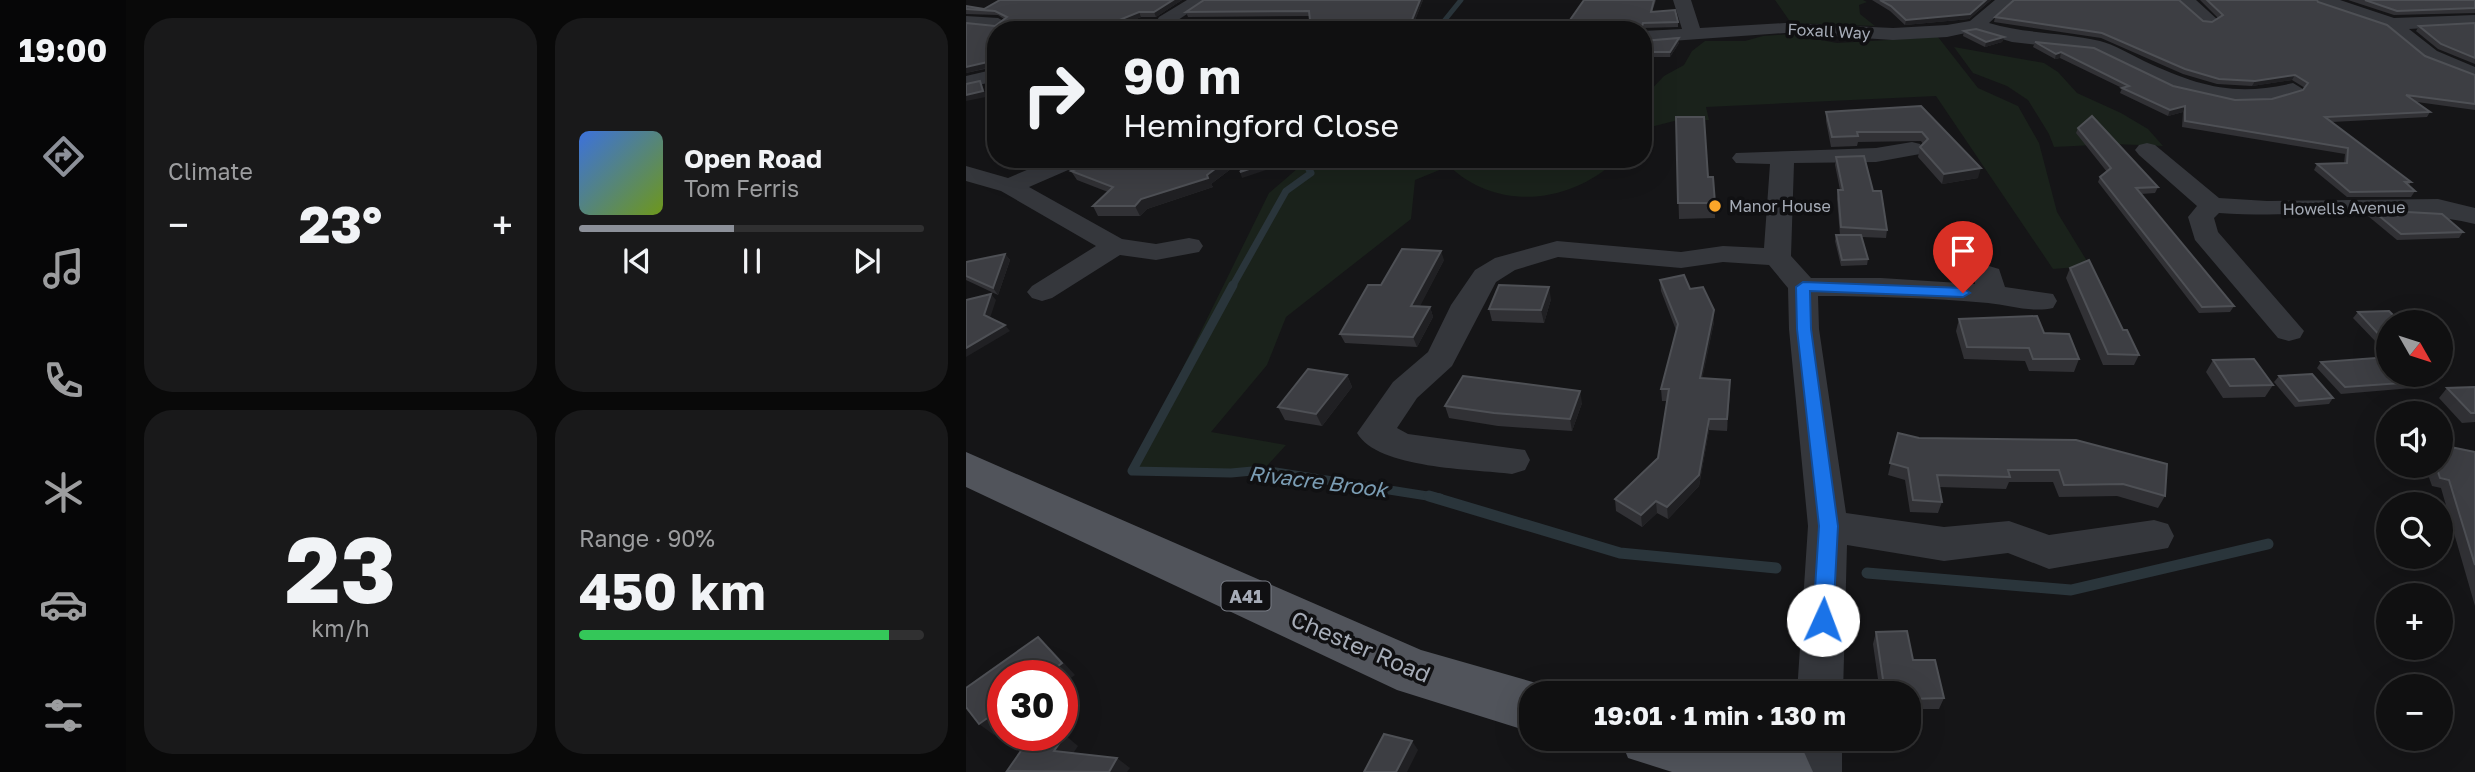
<!DOCTYPE html>
<html lang="en">
<head>
<meta charset="utf-8">
<style>
  :root { --surface:#101011; --page:#19191a; --text:#f1f3f6; --muted:#9c9d9f; --line:#303031; --accent:#8c9099 }
  body { margin:0; font-family:"Golos Text",sans-serif; background:var(--page); color:var(--text); height:100vh; display:flex; flex-direction:column; font-size:26px; white-space:nowrap }
  * { box-sizing:border-box; margin:0 }
  p { font-size:23px; color:var(--muted) }
  .icon { flex:none; width:38px; height:38px; fill:none; stroke:currentColor; stroke-width:2; stroke-linecap:round; stroke-linejoin:round }
  .map { position:relative; flex:1; overflow:hidden }
  .sheet { display:flex; flex-direction:column; gap:18px; padding:18px; background:#090909; width:840px }
  .sheet>* { flex:none }
  .guide { position:absolute; left:21px; top:21px; width:665px; height:147px; border-radius:28px; box-shadow:0 7px 28px #0002,0 0 0 2px var(--line); background:#101011; color:var(--text); overflow:hidden }
  .needle { width:46px; rotate:129deg }
  .controls { position:absolute; left:1410px; top:310px; display:grid; gap:14px }
  .controls a { display:grid; place-items:center; width:77px; height:77px; border-radius:50%; background:var(--surface); box-shadow:0 7px 28px #0002,0 0 0 2px var(--line); font-size:35px }
  .speed { position:absolute; left:21px; top:660px; display:flex; gap:14px; font-size:35px; font-weight:700; text-align:center }
  .speed>* { display:grid; place-content:center; width:91px; height:91px; border-radius:50%; background:var(--surface); box-shadow:0 7px 28px #0002,0 0 0 2px var(--line); line-height:1 }
  .speed .limit { border:10px solid #d22; background:#fff; color:#111 }
  .pin { position:absolute; display:grid; place-items:center; width:60px; height:60px; color:#fff; margin:-72px -30px; border-radius:50% 50% 50% 0; rotate:-45deg; box-shadow:0 0 7px #0007 }
  .pin .icon { rotate:45deg }
  .me { position:absolute; width:77px; margin:-38px; rotate:2deg; stroke-linejoin:round; filter:drop-shadow(0 0 5px #0008) }
  .turn { display:flex; align-items:center; gap:24px; height:147px; padding:0 21px; font-size:32px }
  .turn .icon { width:91px; height:91px; stroke-width:2.5 }
  .turn b { display:block; font-size:49px; line-height:60px }
  .big { font-size:52px; font-weight:700; line-height:1.1 }
  .sheet .widget { flex:1; display:flex; flex-direction:column; justify-content:center; gap:10px; min-width:0; padding:0 24px; border-radius:28px; background:var(--page) }
  .sheet .dial { align-items:center; gap:0 }
  .dial b { font-size:91px; line-height:1 }
  .song { display:flex; align-items:center; gap:21px }
  .cover { width:84px; height:84px; border-radius:10px; background:linear-gradient(135deg,hsl(220 70% 55%),hsl(80 70% 35%)) }
  .played { height:7px; border-radius:4px; background:linear-gradient(90deg,var(--accent) 45%,var(--line) 45%) }
  .keys { display:flex; justify-content:space-around; direction:ltr }
  .heat { display:flex; justify-content:space-between; align-items:center; font-size:38px; direction:ltr }
  .charge { height:10px; border-radius:5px; background:linear-gradient(90deg,#34c759 90%,var(--line) 0) }
  .sheet .tiles { flex:1; display:grid; gap:18px; grid-template-columns:repeat(2,1fr) }
  .trip { position:absolute; left:553px; top:681px; width:402px; height:70px; border-radius:28px; background:var(--surface); box-shadow:0 7px 28px #0002,0 0 0 2px var(--line); font-weight:700; line-height:70px; text-align:center }
  main { display:flex; flex:1; min-height:0 }
  .dock { display:flex; flex-direction:column; width:126px; justify-content:space-around; align-items:center; background:#060607; color:var(--muted) }
  .dock .icon { width:49px; height:49px }
  .dock .selected { color:var(--accent) }
  .dock b { font-size:32px; color:var(--text) }
  .map>svg:first-child { display:block }
  .green { fill:#1a221b }
  .lines { fill:none; stroke-linecap:round; stroke-linejoin:round }
  .stream-far3 { stroke:#2a353b; stroke-width:5 }
  .stream-far2 { stroke:#2a353b; stroke-width:7 }
  .stream-far1 { stroke:#2a353b; stroke-width:9 }
  .stream { stroke:#2a353b; stroke-width:11 }
  .minor { fill:#35373c; fill-rule:evenodd }
  .major { fill:#51545b; fill-rule:evenodd }
  .wall { fill:#313135 }
  .shaded-wall { fill:#202023 }
  .building { fill:#3d3e43; stroke:#4e5055; stroke-width:2 }
  .route { fill:#1a73e8; stroke:#114b97; stroke-width:2 }
  .poi-dot { fill:#fba629; stroke:#101012; stroke-width:2.5 }
  .labels { text-anchor:middle; dominant-baseline:central; stroke-width:7; stroke-linejoin:round; paint-order:stroke }
  .far-street-label { font-size:16px; fill:#a6acb7; stroke:#101012 }
  .far-poi-label { font-size:16px; fill:#a6acb7; stroke:#101012; text-anchor:start }
  .shield { fill:#101012; stroke:#797d86; stroke-width:2 }
  .shield-label { font-size:18px; font-weight:bold; fill:#a6acb7 }
  .water-label { font-size:21px; font-style:italic; fill:#7b9db4; stroke:#101012 }
  .near-street-label { font-size:23px; fill:#a6acb7; stroke:#101012 }
</style>
</head>
<body>
<main>
<nav class="dock">
<b>19:00</b>
<svg class="icon selected" aria-label="directions" viewBox="0 0 24 24"><path d="M12 3l9 9-9 9-9-9zM9 14v-3h6M13 9l2 2-2 2"/></svg>
<svg class="icon" aria-label="music" viewBox="0 0 24 24"><path d="M9 18V5l10-2v13"/><circle cx="6" cy="18" r="3"/><circle cx="16" cy="16" r="3"/></svg>
<svg class="icon" aria-label="phone" viewBox="0 0 24 24"><path d="M5 4h4l2 5-3 2q2 4 5 5l2-3 5 2v4C11 20 4 13 5 4z"/></svg>
<svg class="icon" aria-label="climate" viewBox="0 0 24 24"><path d="M12 3v18M4 7l16 10M4 17L20 7"/></svg>
<svg class="icon" aria-label="car" viewBox="0 0 24 24"><path d="M5 17H2v-5l4-1 3-4h7l3 4 3 1v5h-3M9 17h6M6 11h13"/><circle cx="7" cy="17" r="2"/><circle cx="17" cy="17" r="2"/></svg>
<svg class="icon" aria-label="filters" viewBox="0 0 24 24"><path d="M4 7h16M4 17h16"/><circle cx="9" cy="7" r="2"/><circle cx="15" cy="17" r="2"/></svg>
</nav>
<section class="sheet">
<div class="tiles">
<div class="widget"><p>Climate</p>
<div class="heat"><a>−</a><b class="big">23°</b><a>+</a></div>
</div>
<div class="widget">
<div class="song"><i class="cover"></i><div><b>Open Road</b><p>Tom Ferris</p></div></div>
<div class="played"></div>
<div class="keys"><svg class="icon" aria-label="previous" viewBox="0 0 24 24"><path d="M18 5L8 12l10 7zM5 5v14"/></svg><svg class="icon" aria-label="pause" viewBox="0 0 24 24"><path d="M8 5v14M16 5v14"/></svg><svg class="icon" aria-label="next" viewBox="0 0 24 24"><path d="M6 5l10 7-10 7zM19 5v14"/></svg></div>
</div>
<div class="widget dial"><b>23</b><p>km/h</p></div>
<div class="widget"><p>Range · 90%</p><b class="big">450 km</b><div class="charge"></div></div>
</div>
</section>
<div class="map">
<svg width="1509" height="772" viewBox="0 0 1509 772">
  <rect width="100%" height="100%" fill="#151517"/>
  <g class="green">
    <polygon points="809,0 897,0 901,2 893,5 894,14 909,26 825,23"/>
    <polygon points="824,34 871,43 972,37 1012,88 1052,106 1073,143 1091,212 1124,266 1087,269 970,96 740,107 743,120 712,120 677,129 677,98 698,76 718,65 726,51 739,41 779,41 797,36"/>
    <polygon points="988,47 1078,63 1092,72 1111,93 1155,113 1182,129 1197,146 1148,144 1088,147 1083,134 1062,100 1041,86 1007,73"/>
    <path d="M396,159H652C604,204 532,212 483,166L449,180L445,219L320,317L301,365L245,432L320,445L297,470L265,473L166,471L303,193L339,162L373,164Z"/>
  </g>
  <g class="lines">
    <polyline class="stream-far3" points="474,26 495,0"/>
    <polyline class="stream-far2" points="266,287 320,191 345,173 339,162 341,159"/>
    <polyline class="stream-far1" points="267,285 166,471 265,473 297,470 474,498"/>
    <g class="stream">
      <polyline points="463,496 654,553 810,568"/>
      <polyline points="901,573 1105,590 1302,544"/>
    </g>
    <g class="minor">
      <polygon points="221,0 242,0 206,24 203,30 185,30 193,17"/>
      <path d="M707,0H725L734,28L819,23L927,28L981,25L1004,21L1029,0H1048L1023,23C1059,34 1097,32 1134,41C1149,45 1164,54 1178,61C1232,86 1268,97 1327,83L1337,89L1334,93L1303,102L1267,103L1240,98L1206,89L1127,51L1046,42L1009,31L981,37L927,40L819,33L677,43V31L716,29Z"/>
      <polygon points="1210,0 1230,0 1252,20 1243,25 1237,24"/>
      <polygon points="1348,0 1374,0 1428,18 1509,15 1509,25 1443,29 1471,51 1509,67 1509,80 1457,59 1420,28 1351,4"/>
      <polygon points="0,16 32,18 41,23 32,28 0,26"/>
      <polygon points="545,24 569,24 578,30 536,30"/>
      <polygon points="30,69 30,81 0,88 0,76"/>
      <path d="M946,142L954,144L958,149L954,154L910,162L828,163L825,256L845,278H915L1009,284V275L1013,269L1023,266L1033,269L1039,287L1087,294L1091,301L1087,308C1066,313 1043,305 1022,303C965,298 909,296 852,296L853,329L880,513L978,527L1043,521L1083,535L1188,520L1202,524L1208,536L1202,548L1083,569L1042,553L978,561L881,545L877,693H831L842,526L823,329L822,288L803,265L757,262L715,268L592,257L549,270L530,282L486,366L451,398L431,428L442,434L559,450L564,460L559,470L546,474C507,469 412,469 391,433L427,382L462,352L485,305L509,270L529,258L591,241L715,252L757,246L798,248L804,164L770,163L766,158L770,153L910,148Z"/>
      <path d="M1181,143L1189,145L1253,198L1301,201L1472,199L1509,208V224C1428,204 1336,219 1253,213L1248,218L1252,232L1338,331L1334,338L1323,341L1312,338L1229,240L1222,217L1231,206L1173,155L1169,150L1173,145Z"/>
      <polygon points="87,159 120,159 116,164 63,187 156,239 190,244 223,238 233,240 237,246 233,252 190,260 154,255 86,298 76,301 66,298 61,292 66,286 130,246 35,191 0,181 0,166 42,178"/>
      <polygon points="828,738 876,738 876,772 826,772"/>
    </g>
    <g class="major">
      <polygon points="0,452 455,650 584,687 586,693 565,693 565,732 431,690 0,487"/>
      <polygon points="654,738 798,738 838,752 847,772 706,772 662,758"/>
    </g>
  </g>
  <g class="wall">
    <polygon points="34,0 216,0 190,17 175,17 144,30 30,30 28,67 0,73 29,26 38,19 32,15 0,14 0,6 18,9"/>
    <polygon points="238,0 457,0 445,30 343,16 222,17 220,12"/>
    <polygon points="618,0 690,0 686,12 712,22 712,27 677,28 677,30 597,30"/>
    <polygon points="906,0 1025,0 1003,19 939,25 924,11"/>
    <polygon points="1234,0 1351,0 1352,2 1459,56 1509,75 1509,110 1451,102 1464,112 1461,117 1366,122 1445,182 1443,185 1449,191 1445,197 1381,197 1348,170 1351,164 1378,164 1379,154 1216,127 1217,112 1202,116 1154,93 1156,88 1094,58 1089,59 1067,47 1069,42 1207,86 1269,100 1306,99 1337,90 1339,88 1326,80 1286,86 1251,84 1217,74 1135,38 1028,22 1029,17 1237,21 1246,22 1252,18"/>
    <polygon points="1382,0 1509,0 1509,13 1428,15"/>
    <polygon points="1509,23 1509,64 1472,49 1450,31 1453,26"/>
    <polygon points="998,31 1038,37 1036,42 1019,47 997,36"/>
    <polygon points="713,38 713,43 704,57 677,57 677,41"/>
    <polygon points="955,106 1012,178 976,184 952,157 954,147 957,144 955,141 892,142 891,146 865,147 860,121 860,112"/>
    <polygon points="710,117 742,177 749,203 749,218 713,219"/>
    <polygon points="1112,128 1192,187 1189,193 1175,194 1268,306 1264,312 1233,313 1132,182 1134,177 1141,172 1110,133"/>
    <polygon points="870,157 907,191 921,230 920,238 896,237 902,259 901,265 875,266 869,241 870,235 874,235 871,199 872,190 874,190 869,165"/>
    <polygon points="110,159 278,159 245,184 247,187 181,209 174,216 132,216 127,206 142,192 111,180 105,171 115,167"/>
    <polygon points="1406,210 1497,232 1493,238 1431,240 1402,216"/>
    <polygon points="39,254 44,260 32,295 0,280 0,262"/>
    <polygon points="478,260 453,307 464,307 467,317 451,347 379,343 374,334 415,285"/>
    <polygon points="1104,268 1173,355 1168,365 1137,365 1100,278"/>
    <polygon points="694,280 724,289 748,322 736,378 764,380 764,391 761,431 743,430 733,486 702,519 691,513 676,527 650,511 649,499 692,458 701,401 696,401 695,389 710,330 695,291"/>
    <polygon points="585,299 578,323 526,321 523,309"/>
    <polygon points="1392,312 1423,322 1423,344 1412,344 1387,318"/>
    <polygon points="993,319 1078,333 1113,359 1108,372 1063,371 1059,361 998,359 990,331"/>
    <polygon points="1247,360 1307,385 1299,397 1257,398 1240,372"/>
    <polygon points="1355,362 1451,382 1446,388 1375,394 1351,368"/>
    <polygon points="381,375 386,387 356,426 319,420 312,407"/>
    <polygon points="1313,376 1367,398 1363,404 1329,407 1308,382"/>
    <polygon points="1509,387 1509,422 1496,423 1473,398 1481,388"/>
    <polygon points="616,403 606,431 532,426 483,418 479,406"/>
    <polygon points="932,433 953,438 1110,440 1199,496 1192,508 1151,496 1093,497 1087,482 1043,482 1040,489 973,487 976,502 972,513 944,512 939,480 922,475"/>
    <polygon points="1509,452 1509,606 1475,488 1466,486 1459,466 1475,466"/>
    <polygon points="910,632 947,660 978,698 973,709 943,709 943,693 914,693 907,644"/>
  </g>
  <g class="shaded-wall">
    <polygon points="207,0 216,0 190,17 188,12"/>
    <polygon points="454,0 457,0 445,30 442,30"/>
    <polygon points="1020,0 1025,0 1003,19 939,25 940,20"/>
    <polygon points="173,12 175,17 144,30 129,30"/>
    <polygon points="1038,37 1036,42 1019,47 1020,42"/>
    <polygon points="713,38 713,43 704,57 704,52"/>
    <polygon points="1095,52 1094,58 1089,59 1090,54"/>
    <polygon points="26,61 29,66 0,73 0,67"/>
    <polygon points="1329,75 1326,80 1286,86 1289,81"/>
    <polygon points="14,81 17,87 20,97 0,101 0,95"/>
    <polygon points="1219,106 1217,112 1202,116 1204,110"/>
    <polygon points="262,159 278,159 245,184 247,187 181,209 174,216 169,206 175,199 241,175"/>
    <polygon points="313,159 333,159 276,178 274,172"/>
    <polygon points="1015,168 1012,178 976,184 978,174"/>
    <polygon points="475,251 478,260 449,316 445,306"/>
    <polygon points="39,254 44,260 32,295 27,288"/>
    <polygon points="583,287 585,299 578,323 575,310"/>
    <polygon points="25,294 30,300 23,321 18,315"/>
    <polygon points="464,307 467,317 451,347 447,337"/>
    <polygon points="748,310 748,322 734,390 734,378"/>
    <polygon points="39,325 44,331 0,357 0,348"/>
    <polygon points="381,375 386,387 356,426 350,414"/>
    <polygon points="764,380 764,391 761,431 761,419"/>
    <polygon points="614,391 616,403 606,431 604,419"/>
    <polygon points="743,419 743,430 733,486 702,519 701,507"/>
    <polygon points="690,501 691,513 676,527 675,515"/>
    <polygon points="72,637 85,649 109,675 96,684 96,676 79,676"/>
    <polygon points="37,707 37,728 28,735 13,724"/>
    <polygon points="99,735 112,746 102,761 88,751"/>
    <polygon points="446,741 452,750 441,772 430,772"/>
    <polygon points="151,758 164,768 161,772 143,772"/>
  </g>
  <g class="building">
    <polygon points="34,0 207,0 188,12 173,12 129,30 30,30 30,70 26,61 0,67 0,23 29,26 41,17 29,11 0,9 0,6 18,9"/>
    <polygon points="238,0 454,0 442,30 345,30 343,11 220,12"/>
    <polygon points="618,0 688,0 685,12 709,10 712,22 677,23 675,30 597,30"/>
    <polygon points="914,0 1020,0 1004,14 940,20 925,6"/>
    <polygon points="1048,0 1213,0 1237,21 1246,22 1257,15 1241,0 1351,0 1352,2 1421,25 1459,56 1509,75 1509,104 1440,95 1464,112 1359,117 1445,182 1439,182 1449,191 1384,192 1351,164 1381,163 1382,148 1219,121 1219,106 1204,110 1156,88 1163,86 1095,52 1090,54 1069,42 1128,48 1207,86 1269,100 1306,99 1337,90 1342,83 1329,75 1289,81 1253,79 1219,69 1136,33 1029,17"/>
    <polygon points="1399,0 1509,0 1509,8 1431,11"/>
    <polygon points="1509,23 1509,58 1475,44 1453,26"/>
    <polygon points="1010,29 1038,37 1020,42 998,31"/>
    <polygon points="713,38 704,52 677,52 677,41"/>
    <polygon points="14,81 17,91 0,95 0,84"/>
    <polygon points="955,106 1015,168 978,174 954,147 962,139 956,132 891,132 892,136 866,137 860,112"/>
    <polygon points="1126,116 1192,187 1170,188 1268,306 1236,307 1134,177 1145,168 1112,128"/>
    <polygon points="710,117 738,117 742,177 747,177 749,203 712,203"/>
    <polygon points="898,156 907,191 915,191 921,230 875,227 872,190 877,190 870,157"/>
    <polygon points="113,159 262,159 241,175 242,178 175,199 169,206 127,206 147,187 105,171 124,163"/>
    <polygon points="286,159 313,159 274,172"/>
    <polygon points="1406,210 1476,214 1497,232 1435,234"/>
    <polygon points="870,235 895,235 902,259 876,260"/>
    <polygon points="436,249 475,251 445,306 464,307 447,337 374,334 402,285 415,285"/>
    <polygon points="39,254 27,288 0,276 0,262"/>
    <polygon points="1123,260 1157,330 1161,330 1173,355 1142,354 1104,268"/>
    <polygon points="718,275 724,289 737,287 748,310 734,378 764,380 761,419 743,419 733,475 701,507 690,501 675,515 649,499 692,458 703,389 695,389 712,324 694,280"/>
    <polygon points="533,285 583,287 575,310 523,309"/>
    <polygon points="25,294 18,315 39,325 0,348 0,300"/>
    <polygon points="1423,311 1434,322 1423,322 1423,338 1416,338 1392,312"/>
    <polygon points="1071,316 1078,333 1103,334 1113,359 1067,359 1063,348 1001,347 993,319"/>
    <polygon points="1423,357 1423,374 1444,374 1451,382 1379,387 1355,362"/>
    <polygon points="1288,359 1307,385 1264,386 1247,360"/>
    <polygon points="342,369 381,375 350,414 312,407"/>
    <polygon points="1346,374 1367,398 1333,401 1313,376"/>
    <polygon points="497,376 614,391 604,419 528,413 479,406"/>
    <polygon points="1509,387 1509,413 1505,413 1481,388"/>
    <polygon points="932,433 953,438 1110,440 1201,464 1199,496 1157,484 1098,485 1093,470 1042,470 1044,477 971,475 976,502 947,500 942,468 924,463"/>
    <polygon points="1475,445 1509,452 1509,565 1483,480 1474,478 1470,466 1475,466"/>
    <polygon points="941,631 947,660 969,660 978,698 943,699 943,693 919,693 910,632"/>
    <polygon points="72,637 96,663 79,676 37,676 37,707 13,724 0,707 0,688"/>
    <polygon points="418,734 446,741 430,772 398,772"/>
    <polygon points="66,735 99,735 88,751 151,758 143,772 41,771"/>
  </g>
  <polygon class="route" points="837,282 997,288 1004,293 997,297 844,291 845,329 872,526 867,620 864,626 857,629 850,626 847,620 853,526 831,329 830,287"/>
  <circle class="poi-dot" cx="749" cy="206" r="7"/>
  <g class="labels">
    <g class="far-street-label">
      <text transform="translate(863 31) rotate(3)">Foxall Way</text>
      <text transform="translate(1378 208) rotate(-1)">Howells Avenue</text>
    </g>
    <g class="far-poi-label">
      <text x="763" y="206">Manor House</text>
    </g>
    <rect class="shield" x="255.5" y="581.5" width="49" height="29" rx="5"/>
    <g class="shield-label">
      <text x="280" y="596">A41</text>
    </g>
    <g class="water-label">
      <text transform="translate(352 481) rotate(7)">Rivacre Brook</text>
    </g>
    <g class="near-street-label">
      <text transform="translate(395 646) rotate(23)">Chester Road</text>
    </g>
  </g>
</svg>
<div class="controls">
<a><svg class="needle" viewBox="-14 -14 28 28"><path d="M0-13l5 13h-10z" fill="#e53935"/><path d="M0 13l5-13h-10z" fill="#9c9d9f"/></svg></a>
<a><svg class="icon" aria-label="sound" viewBox="0 0 24 24"><path d="M4 9h4l5-4v14l-5-4H4zM17 9q2 3 0 6"/></svg></a>
<a><svg class="icon" aria-label="search" viewBox="0 0 24 24"><circle cx="10" cy="10" r="6"/><path d="M15 15l6 6"/></svg></a>
<a>+</a>
<a>−</a>
</div>
<div class="speed"><div class="limit">30</div></div>
<div class="pin" style="left:997px;top:293px;background:#d93025"><svg class="icon" aria-label="arrive" viewBox="0 0 24 24"><path d="M6 21V4h12l-3 4 3 4H6"/></svg></div>
<svg class="me" style="left:857px;top:620px" viewBox="-20 -20 40 40"><circle r="19" fill="#fff"/><path d="M0-13L10 11 0 6-10 11z" fill="#1a73e8"/></svg>
<div class="trip">19:01 · 1 min · 130 m</div>
<div class="guide">
<div class="turn"><svg class="icon" aria-label="right" viewBox="0 0 24 24"><path d="M7 20v-9h11M14 6l5 5-5 5"/></svg><div><b>90 m</b>Hemingford Close</div></div>
</div>
</div>
</main>
</body>
</html>
